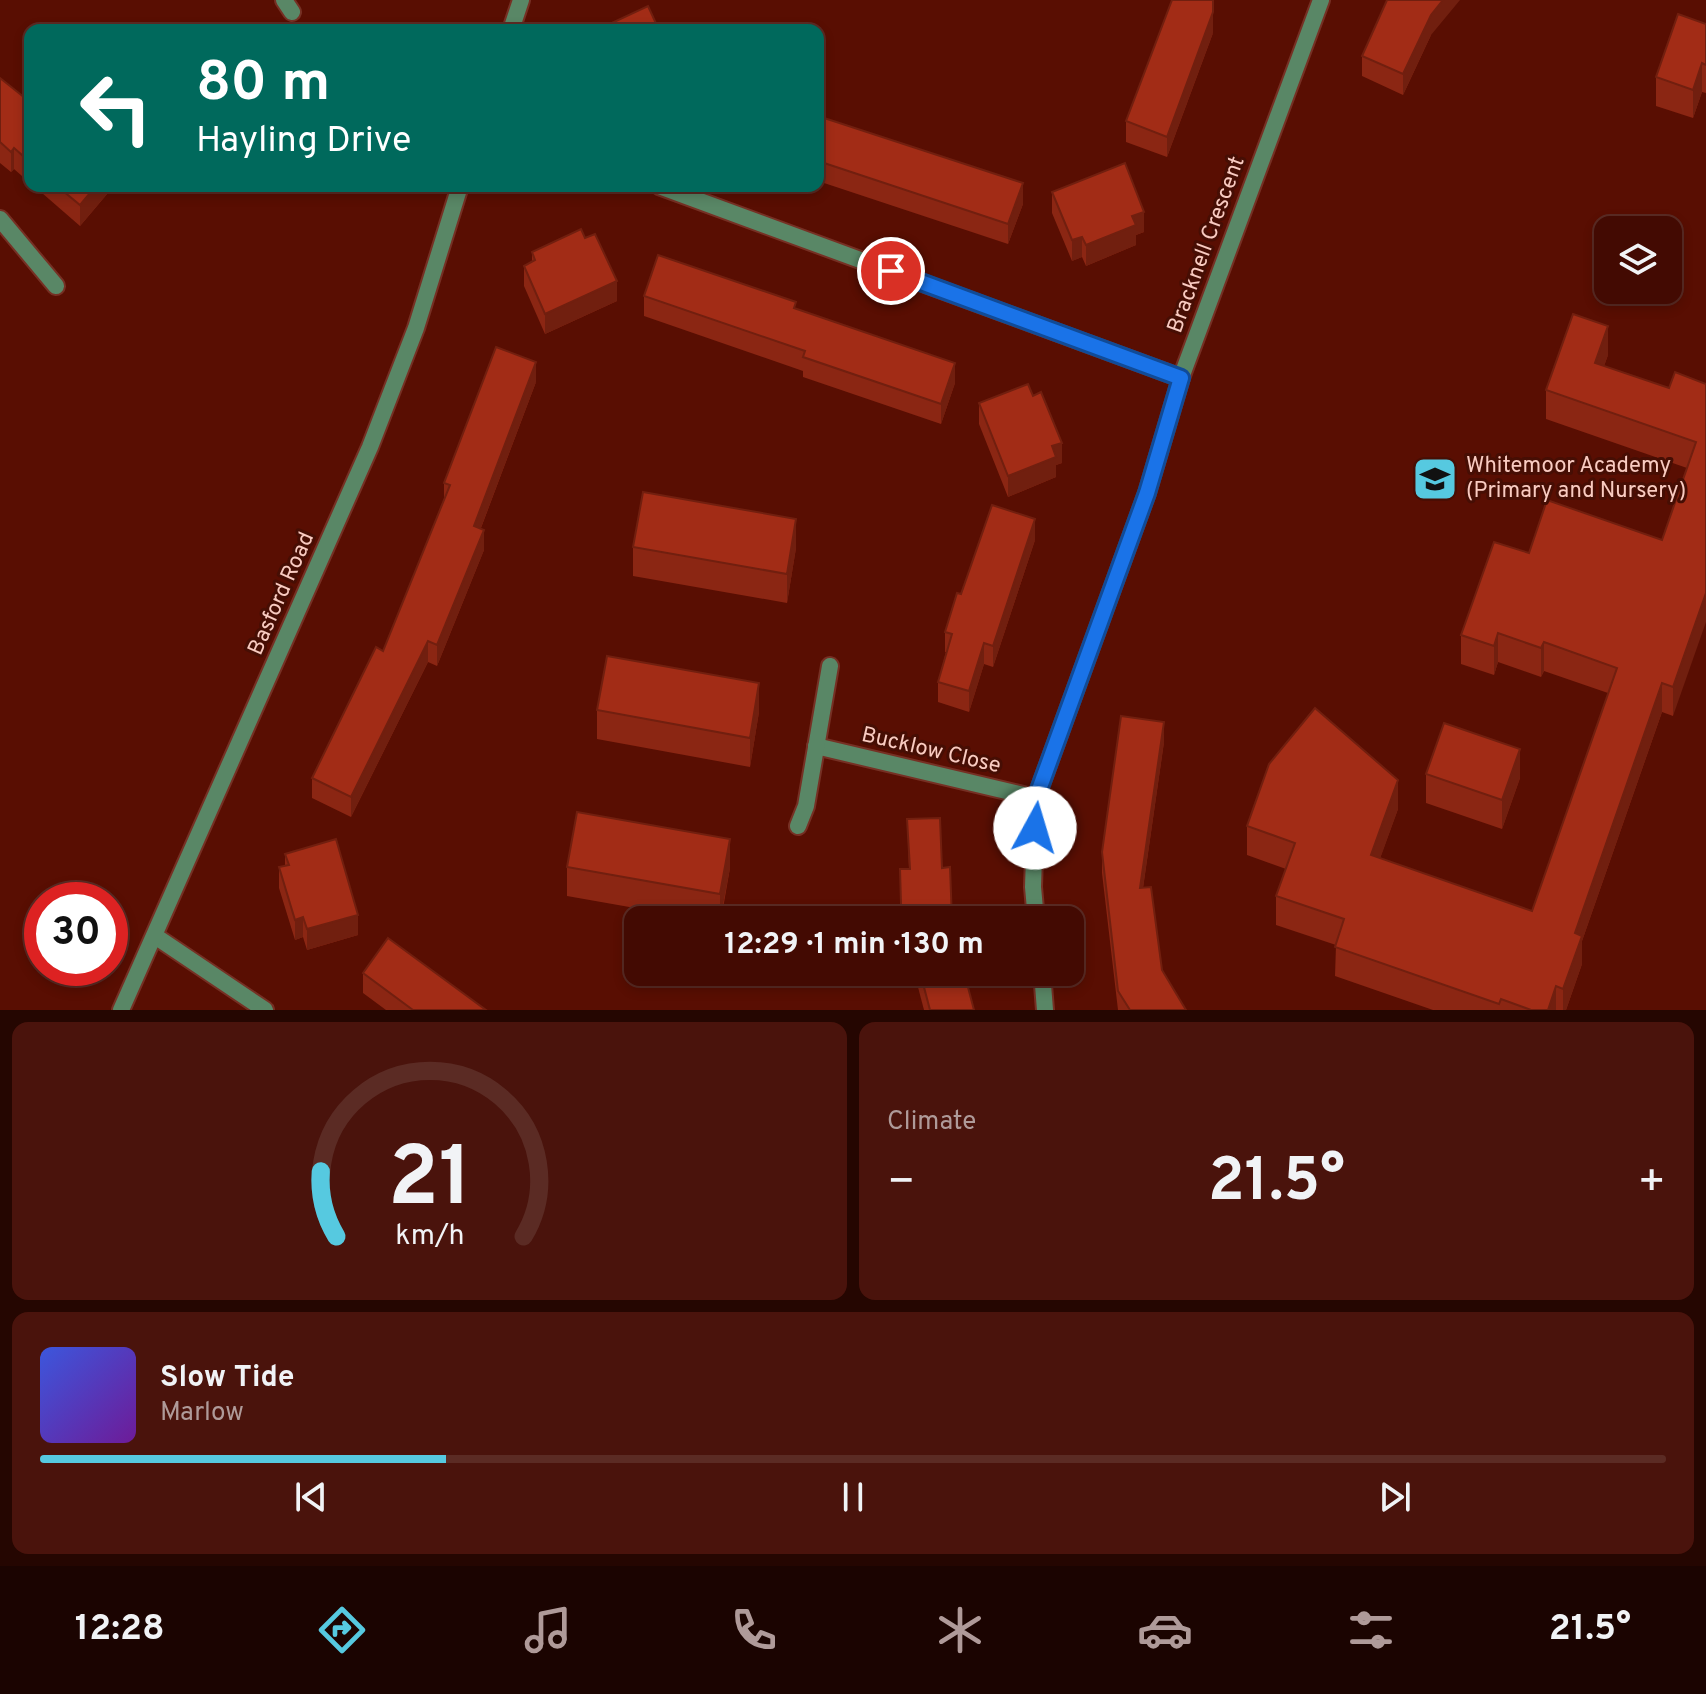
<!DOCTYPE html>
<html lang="en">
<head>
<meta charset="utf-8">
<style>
  :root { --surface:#430a02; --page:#4a130c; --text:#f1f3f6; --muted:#af9a99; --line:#5b2b24; --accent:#56c9e0 }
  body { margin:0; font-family:Overpass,sans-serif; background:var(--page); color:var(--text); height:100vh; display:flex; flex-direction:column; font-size:30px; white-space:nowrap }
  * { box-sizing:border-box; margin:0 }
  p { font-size:26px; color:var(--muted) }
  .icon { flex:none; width:44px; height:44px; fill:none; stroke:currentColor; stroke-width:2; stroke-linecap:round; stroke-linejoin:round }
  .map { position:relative; height:1010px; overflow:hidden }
  .sheet { display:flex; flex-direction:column; gap:12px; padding:12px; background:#250601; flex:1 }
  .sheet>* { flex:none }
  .banner { position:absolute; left:24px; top:24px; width:800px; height:168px; border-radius:16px; box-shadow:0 4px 12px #0003,0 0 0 2px var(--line); background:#00695c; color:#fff; overflow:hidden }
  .fabs { position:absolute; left:1594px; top:216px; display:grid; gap:16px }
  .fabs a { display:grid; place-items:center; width:88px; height:88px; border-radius:16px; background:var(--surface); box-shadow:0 4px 12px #0003,0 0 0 2px var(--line); font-size:40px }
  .speed { position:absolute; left:24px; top:882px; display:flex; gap:16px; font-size:40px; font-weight:700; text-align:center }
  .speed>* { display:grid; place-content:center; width:104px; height:104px; border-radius:50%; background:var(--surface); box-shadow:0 4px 12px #0003,0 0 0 2px var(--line); line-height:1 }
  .speed .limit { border:12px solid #d22; background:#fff; color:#111 }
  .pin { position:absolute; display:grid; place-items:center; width:68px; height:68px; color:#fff; margin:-34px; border:4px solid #fff; border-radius:50%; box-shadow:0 2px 8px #0007 }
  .me { position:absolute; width:88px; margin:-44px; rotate:6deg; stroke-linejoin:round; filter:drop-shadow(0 0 6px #0008) }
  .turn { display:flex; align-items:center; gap:28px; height:168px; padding:0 40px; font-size:36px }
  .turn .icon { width:104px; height:104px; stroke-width:2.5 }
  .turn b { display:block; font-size:56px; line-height:68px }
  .big { font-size:60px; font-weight:700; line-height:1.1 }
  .sheet .tile { flex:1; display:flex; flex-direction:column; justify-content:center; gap:12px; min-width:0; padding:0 28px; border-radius:16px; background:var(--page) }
  .sheet .dial { align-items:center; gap:0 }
  .dial svg { height:208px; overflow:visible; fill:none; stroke:var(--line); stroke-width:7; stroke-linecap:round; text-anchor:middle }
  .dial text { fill:var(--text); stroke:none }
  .song { display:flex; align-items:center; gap:24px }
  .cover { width:96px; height:96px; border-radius:12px; background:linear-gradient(135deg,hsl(230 70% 55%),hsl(280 70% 35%)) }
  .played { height:8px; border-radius:4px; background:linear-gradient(90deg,var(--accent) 25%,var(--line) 25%) }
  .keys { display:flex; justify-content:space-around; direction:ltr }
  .heat { display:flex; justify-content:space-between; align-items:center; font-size:44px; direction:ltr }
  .sheet .tiles { flex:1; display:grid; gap:12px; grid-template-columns:1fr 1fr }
  .tile:last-child { grid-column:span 2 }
  .trip { position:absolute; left:624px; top:906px; width:460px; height:80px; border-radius:16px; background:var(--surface); box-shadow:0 4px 12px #0003,0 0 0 2px var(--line); font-weight:700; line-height:80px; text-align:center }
  .dock { display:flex; height:128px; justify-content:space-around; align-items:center; background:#1b0401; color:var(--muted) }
  .dock .icon { width:56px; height:56px }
  .dock .active { color:var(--accent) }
  .dock b { font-size:36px; color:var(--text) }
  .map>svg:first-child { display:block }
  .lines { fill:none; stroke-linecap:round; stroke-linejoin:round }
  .minor-casing { stroke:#763024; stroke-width:20 }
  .minor { stroke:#598766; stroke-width:16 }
  .wall { fill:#8b2613 }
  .shaded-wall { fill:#711f0f }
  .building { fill:#a22c16; stroke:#711f0f; stroke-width:2 }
  .route-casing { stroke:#114b97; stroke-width:20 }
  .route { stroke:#1a73e8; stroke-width:14 }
  .labels { text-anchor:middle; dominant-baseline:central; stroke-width:6; stroke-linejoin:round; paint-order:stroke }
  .street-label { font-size:22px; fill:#f9cbc1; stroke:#460e04 }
  .poi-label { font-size:22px; fill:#f9cbc1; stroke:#460e04; text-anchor:start }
</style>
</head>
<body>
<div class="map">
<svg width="1706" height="1010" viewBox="0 0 1706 1010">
  <rect width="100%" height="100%" fill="#590e02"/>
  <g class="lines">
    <g class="minor-casing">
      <g id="minor">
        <polyline points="284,0 292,12"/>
        <polyline points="511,30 521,0"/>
        <polyline points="659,186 1181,378"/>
        <polyline points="0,219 56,286"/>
        <polyline points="816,746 1036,798"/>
        <polyline points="798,826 806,806 830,666"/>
        <polyline points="1036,920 1033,887 1036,798 1147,493 1181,378 1321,0"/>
        <polyline points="155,936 265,1010"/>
        <polyline points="1042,972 1045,1010"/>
        <polyline points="121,1010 370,447 416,328 460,186"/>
      </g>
    </g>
    <use href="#minor" class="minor"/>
  </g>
  <g class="wall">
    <polygon points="1706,24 1706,93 1702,92 1693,118 1656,106 1656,77"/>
    <polygon points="1213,33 1167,157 1126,142 1126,121"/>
    <polygon points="1431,35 1403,95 1362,76 1362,56"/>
    <polygon points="0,78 30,102 30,183 14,169 11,172 0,163"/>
    <polygon points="818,116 1023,204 1008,244 818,181"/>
    <polygon points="34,186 113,186 113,187 80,226"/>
    <polygon points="1052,192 1144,232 1136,235 1136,245 1086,266 1082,257 1072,261 1052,213"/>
    <polygon points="532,252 617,301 545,334 524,286 524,266 532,262"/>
    <polygon points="644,296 796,309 955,383 941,424 803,377 803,371 644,316"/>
    <polygon points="1608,355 1604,366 1669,388 1706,384 1673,716 1662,712 1582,941 1582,964 1566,1010 1433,1010 1335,976 1336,945 1276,925 1276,896 1286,869 1247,855 1247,826 1398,809 1380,858 1532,911 1608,693 1544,671 1541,677 1498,662 1494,675 1461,664 1461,635 1529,553 1662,540 1687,468 1546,419 1546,390"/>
    <polygon points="536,382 481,528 484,550 437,666 428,662 351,817 312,798 312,778 383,651 444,499 444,483"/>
    <polygon points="1033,396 1062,463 1056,465 1056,477 1008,497 979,424 979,403"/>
    <polygon points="1035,540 993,667 984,664 969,712 938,702 938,682 946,652 945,652 945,632 961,594"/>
    <polygon points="633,547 796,548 787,603 633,576"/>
    <polygon points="597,710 759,712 750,767 597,739"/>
    <polygon points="1164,742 1143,888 1162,970 1186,1010 1118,1010 1102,873 1102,852"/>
    <polygon points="1426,774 1520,778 1502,829 1426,803"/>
    <polygon points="907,819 942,868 952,920 901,920 900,869 909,869"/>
    <polygon points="285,854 358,935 307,950 303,937 295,940 279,888 279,867 285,866"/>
    <polygon points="567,867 730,868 721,920 703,920 567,896"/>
    <polygon points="914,972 964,972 974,1010 924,1010"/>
    <polygon points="363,973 486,1010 386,1010 363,993"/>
  </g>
  <g class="shaded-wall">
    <polygon points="1443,0 1460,0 1431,35 1403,95 1403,74 1431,15"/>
    <polygon points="1213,12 1213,33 1167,157 1167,137"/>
    <polygon points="1702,63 1702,92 1693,118 1693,90"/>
    <polygon points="14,148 14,169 11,172 11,152"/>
    <polygon points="1023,183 1023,204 1008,244 1008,224"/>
    <polygon points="96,186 113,186 113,187 80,226 80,205"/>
    <polygon points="1144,212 1144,232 1136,235 1136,245 1086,266 1086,245 1132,216"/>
    <polygon points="1082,237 1082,257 1072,261 1072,240"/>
    <polygon points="617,281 617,301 545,334 545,314"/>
    <polygon points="1608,326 1608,355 1595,391 1595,363"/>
    <polygon points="536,362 536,382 474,546 474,526"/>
    <polygon points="955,363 955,383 941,424 941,404"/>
    <polygon points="1062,443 1062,463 1056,465 1056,477 1008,497 1008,476 1052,446"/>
    <polygon points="796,519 796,548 787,603 787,574"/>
    <polygon points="1035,519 1035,540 993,667 993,646"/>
    <polygon points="484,530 484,550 437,666 437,645"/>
    <polygon points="1706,593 1706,622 1673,716 1673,687"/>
    <polygon points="1498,633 1498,662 1494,675 1494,646"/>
    <polygon points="428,641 428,662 351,817 351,797"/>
    <polygon points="1544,642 1544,671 1541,677 1541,648"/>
    <polygon points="984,643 984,664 969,712 969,691"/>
    <polygon points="759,683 759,712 750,767 750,738"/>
    <polygon points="1662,683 1662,712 1582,941 1582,964 1566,1010 1563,1010 1563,989 1575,933"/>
    <polygon points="1164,722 1164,742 1140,909 1140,888"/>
    <polygon points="1520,749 1520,778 1502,829 1502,800"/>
    <polygon points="1398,780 1398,809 1371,884 1371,855"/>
    <polygon points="730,839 730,868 720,920 720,894"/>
    <polygon points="358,915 358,935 307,950 307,929"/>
    <polygon points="303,917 303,937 295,940 295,920"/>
    <polygon points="1556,986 1556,1010 1548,1010"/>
  </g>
  <g class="building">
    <polygon points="1172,0 1213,0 1213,12 1167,137 1126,121"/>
    <polygon points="1387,0 1443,0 1431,15 1403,74 1362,56"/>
    <polygon points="648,6 659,30 602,30 601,28"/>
    <polygon points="1678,14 1706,24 1706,65 1702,63 1693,90 1656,77"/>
    <polygon points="0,78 30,102 30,162 14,148 11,152 0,142"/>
    <polygon points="818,116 1023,183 1008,224 818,161"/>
    <polygon points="1125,163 1144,212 1132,216 1136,225 1086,245 1082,237 1072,240 1052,192"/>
    <polygon points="57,186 96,186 80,205"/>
    <polygon points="581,229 585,238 595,234 617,281 545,314 524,266 535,260 532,252"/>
    <polygon points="658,255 796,302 794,308 955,363 941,404 803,357 805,351 644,296"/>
    <polygon points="1573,314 1608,326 1595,363 1669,388 1675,372 1706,384 1706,593 1673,687 1662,683 1575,933 1582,936 1563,989 1556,986 1548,1010 1531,1010 1501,999 1499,1004 1335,947 1344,919 1276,896 1295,843 1247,826 1269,764 1315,708 1398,780 1371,855 1532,911 1617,668 1544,642 1541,648 1498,633 1494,646 1461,635 1494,542 1529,553 1547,500 1662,540 1696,442 1546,390"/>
    <polygon points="496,347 536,362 474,526 484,530 437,645 428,641 351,797 312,778 376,647 383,651 450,485 444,483"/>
    <polygon points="1028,384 1033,396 1041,392 1062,443 1052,446 1056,457 1008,476 979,403"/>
    <polygon points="643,492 796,519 787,574 633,547"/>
    <polygon points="992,505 1035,519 993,646 984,643 969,691 938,682 952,634 945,632 957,593 961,594"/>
    <polygon points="607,656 759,683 750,738 597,710"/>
    <polygon points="1121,716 1164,722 1140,888 1151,887 1162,970 1186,1010 1130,1010 1118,991 1102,852"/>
    <polygon points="1444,723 1520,749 1502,800 1426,774"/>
    <polygon points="577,812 730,839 720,894 567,867"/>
    <polygon points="940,818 942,868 950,867 952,920 906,920 901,904 900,869 910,869 907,819"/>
    <polygon points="336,839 358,915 307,929 303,917 295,920 279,867 289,865 285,854"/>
    <polygon points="388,938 486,1010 413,1010 363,973"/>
    <polygon points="920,972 964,972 974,1010 930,1010"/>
  </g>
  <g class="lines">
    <g class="route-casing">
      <polyline id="route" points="891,271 1181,378 1147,493 1036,798 1035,828"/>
    </g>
    <use href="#route" class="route"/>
  </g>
  <defs>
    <g id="school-square" transform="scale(2.3)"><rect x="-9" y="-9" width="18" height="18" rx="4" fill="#56c9e0" stroke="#460e04"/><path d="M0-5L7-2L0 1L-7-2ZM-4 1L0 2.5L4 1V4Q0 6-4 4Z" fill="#111"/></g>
  </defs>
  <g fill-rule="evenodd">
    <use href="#school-square" x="1435" y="479"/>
  </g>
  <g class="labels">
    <g class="street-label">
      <text transform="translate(1207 245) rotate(-70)">Bracknell Crescent</text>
      <text transform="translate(282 594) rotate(-66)">Basford Road</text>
      <text transform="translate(931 751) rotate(13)">Bucklow Close</text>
    </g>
    <g class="poi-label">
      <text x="1466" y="466">Whitemoor Academy<tspan x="1466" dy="25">(Primary and Nursery)</tspan></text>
    </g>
  </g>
</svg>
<div class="fabs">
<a><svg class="icon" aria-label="layers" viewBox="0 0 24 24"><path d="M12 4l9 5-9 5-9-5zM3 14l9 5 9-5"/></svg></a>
</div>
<div class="speed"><div class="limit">30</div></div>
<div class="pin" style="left:891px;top:271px;background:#d93025"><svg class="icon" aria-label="arrive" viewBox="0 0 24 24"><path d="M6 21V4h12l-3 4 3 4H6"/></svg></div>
<svg class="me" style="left:1035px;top:828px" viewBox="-20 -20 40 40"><circle r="19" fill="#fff"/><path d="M0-13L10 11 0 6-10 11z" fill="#1a73e8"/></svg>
<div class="trip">12:29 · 1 min · 130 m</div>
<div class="banner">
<div class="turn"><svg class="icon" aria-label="left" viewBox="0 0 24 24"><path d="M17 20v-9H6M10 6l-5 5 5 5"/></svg><div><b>80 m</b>Hayling Drive</div></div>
</div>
</div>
<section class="sheet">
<div class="tiles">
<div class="tile dial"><svg viewBox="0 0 100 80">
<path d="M14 69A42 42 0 1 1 86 69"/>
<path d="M14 69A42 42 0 0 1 8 44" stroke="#56c9e0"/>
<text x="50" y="56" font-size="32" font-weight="700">21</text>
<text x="50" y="72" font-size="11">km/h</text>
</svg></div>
<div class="tile"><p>Climate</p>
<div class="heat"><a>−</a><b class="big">21.5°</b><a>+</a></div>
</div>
<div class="tile">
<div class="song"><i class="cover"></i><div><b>Slow Tide</b><p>Marlow</p></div></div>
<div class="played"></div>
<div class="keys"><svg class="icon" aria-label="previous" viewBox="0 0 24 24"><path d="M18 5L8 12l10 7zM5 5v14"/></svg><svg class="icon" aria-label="pause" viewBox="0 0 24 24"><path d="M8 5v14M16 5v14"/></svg><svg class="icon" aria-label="next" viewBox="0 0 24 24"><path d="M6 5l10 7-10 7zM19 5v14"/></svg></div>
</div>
</div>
</section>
<nav class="dock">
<b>12:28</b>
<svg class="icon active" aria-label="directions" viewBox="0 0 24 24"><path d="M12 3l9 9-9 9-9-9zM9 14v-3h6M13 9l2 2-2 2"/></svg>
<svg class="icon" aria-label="music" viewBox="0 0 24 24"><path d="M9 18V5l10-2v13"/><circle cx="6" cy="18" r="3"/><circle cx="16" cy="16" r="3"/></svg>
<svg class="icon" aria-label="phone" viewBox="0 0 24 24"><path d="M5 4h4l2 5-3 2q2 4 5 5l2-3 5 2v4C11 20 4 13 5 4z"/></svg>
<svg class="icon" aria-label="climate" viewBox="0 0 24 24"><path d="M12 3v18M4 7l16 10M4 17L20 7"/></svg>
<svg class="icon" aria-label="car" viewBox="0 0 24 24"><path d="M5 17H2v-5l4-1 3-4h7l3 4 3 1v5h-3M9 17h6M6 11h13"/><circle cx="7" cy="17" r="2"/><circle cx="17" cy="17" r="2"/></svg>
<svg class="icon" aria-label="filters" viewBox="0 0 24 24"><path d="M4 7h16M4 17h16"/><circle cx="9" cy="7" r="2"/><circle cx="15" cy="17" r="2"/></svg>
<b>21.5°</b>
</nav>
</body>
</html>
